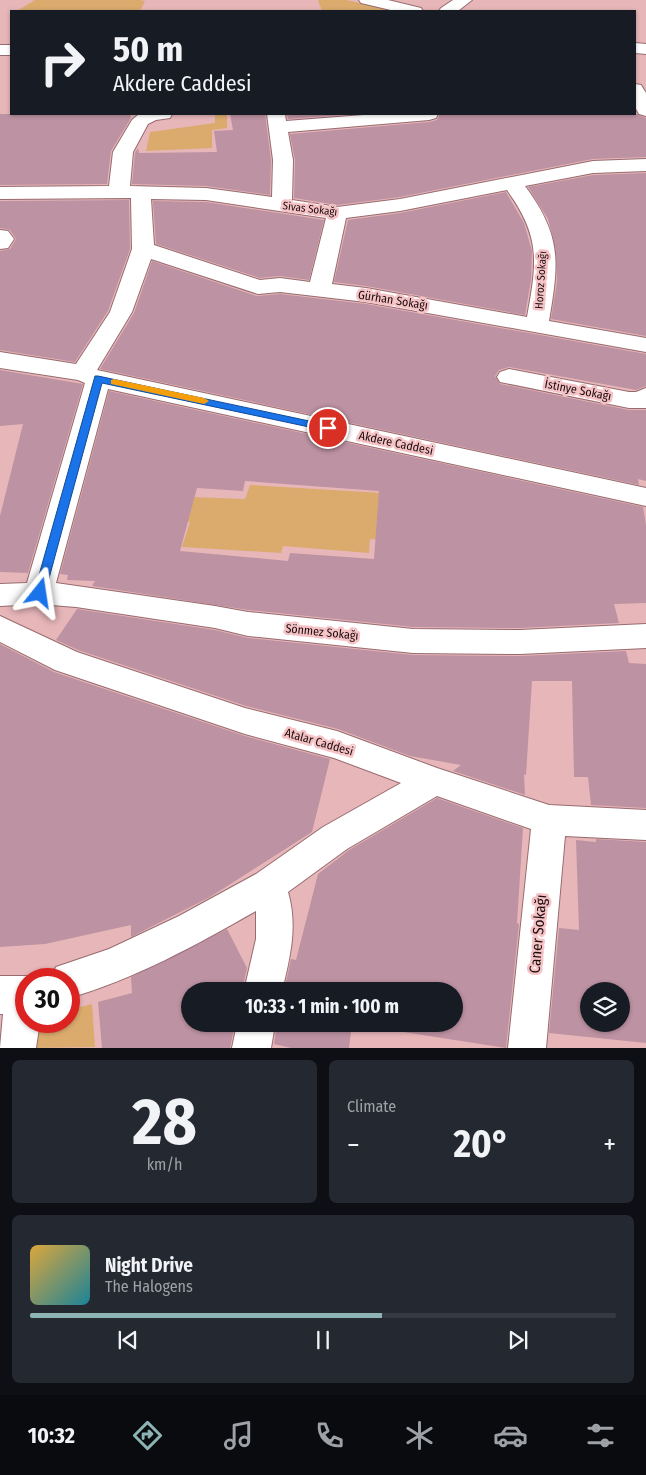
<!DOCTYPE html>
<html lang="en">
<head>
<meta charset="utf-8">
<style>
  :root { --surface:#171b24; --page:#242831; --text:#f1f3f6; --muted:#9ea1a6; --line:#363941; --accent:#8eb3b4 }
  body { margin:0; font-family:"Fira Sans Condensed",sans-serif; background:var(--page); color:var(--text); height:100vh; display:flex; flex-direction:column; font-size:19px; white-space:nowrap }
  * { box-sizing:border-box; margin:0 }
  p { font-size:16px; color:var(--muted) }
  .icon { flex:none; width:28px; height:28px; fill:none; stroke:currentColor; stroke-width:2; stroke-linecap:round; stroke-linejoin:round }
  .map { position:relative; height:1048px; overflow:hidden }
  .drawer { display:flex; flex-direction:column; gap:12px; padding:12px; background:#0d0f14; flex:1 }
  .drawer>* { flex:none }
  .guide { position:absolute; left:10px; top:10px; width:626px; height:105px; border-radius:0px; box-shadow:0 1px 4px #0004; background:#171b24; color:var(--text); overflow:hidden }
  .tools { position:absolute; left:580px; top:982px; display:grid; gap:10px }
  .tools a { display:grid; place-items:center; width:50px; height:50px; border-radius:50%; background:var(--surface); box-shadow:0 1px 4px #0004; font-size:25px }
  .speed { position:absolute; left:15px; top:968px; display:flex; gap:10px; font-size:25px; font-weight:700; text-align:center }
  .speed>* { display:grid; place-content:center; width:65px; height:65px; border-radius:50%; background:var(--surface); box-shadow:0 1px 4px #0004; line-height:1 }
  .speed .limit { border:8px solid #d22; background:#fff; color:#111 }
  .pin { position:absolute; display:grid; place-items:center; width:42px; height:42px; color:#fff; margin:-21px; border:2px solid #fff; border-radius:50%; box-shadow:0 1px 5px #0007 }
  .me { position:absolute; width:55px; margin:-28px; rotate:15deg; stroke-linejoin:round; filter:drop-shadow(0 0 4px #0008) }
  .turn { display:flex; align-items:center; gap:18px; height:105px; padding:0 20px; font-size:22px }
  .turn .icon { width:65px; height:65px; stroke-width:2.5 }
  .turn b { display:block; font-size:35px; line-height:42px }
  .big { font-size:38px; font-weight:700; line-height:1.1 }
  .drawer .tile { flex:1; display:flex; flex-direction:column; justify-content:center; gap:8px; min-width:0; padding:0 18px; border-radius:8px; background:var(--page) }
  .drawer .dial { align-items:center; gap:0 }
  .dial b { font-size:65px; line-height:1 }
  .song { display:flex; align-items:center; gap:15px }
  .cover { width:60px; height:60px; border-radius:8px; background:linear-gradient(135deg,hsl(40 70% 55%),hsl(190 70% 35%)) }
  .played { height:5px; border-radius:2px; background:linear-gradient(90deg,var(--accent) 60%,var(--line) 60%) }
  .keys { display:flex; justify-content:space-around; direction:ltr }
  .heat { display:flex; justify-content:space-between; align-items:center; font-size:28px; direction:ltr }
  .drawer .tiles { flex:1; display:grid; gap:12px; grid-template-columns:1fr 1fr }
  .tile:last-child { grid-column:span 2 }
  .trip { position:absolute; left:181px; top:982px; width:282px; height:50px; border-radius:25px; background:var(--surface); box-shadow:0 1px 4px #0004; font-weight:700; line-height:50px; text-align:center }
  .tabs { display:flex; height:80px; justify-content:space-around; align-items:center; background:#090b0e; color:var(--muted) }
  .tabs .icon { width:35px; height:35px }
  .tabs .current { color:var(--accent) }
  .tabs b { font-size:22px; color:var(--text) }
  .map>svg:first-child { display:block }
  .green { fill:#daab6d }
  .building { fill:#bd92a2; fill-rule:evenodd }
  .lines { fill:none; stroke-linecap:round; stroke-linejoin:round }
  .minor-casing { stroke:#986b6f; stroke-width:2 }
  .tertiary-casing { stroke:#986b6f; stroke-width:2 }
  .minor { fill:#fff; fill-rule:evenodd }
  .tertiary { fill:#fff; fill-rule:evenodd }
  .route { fill:#1a73e8; stroke:#114b97 }
  .slow { fill:#f59e0b }
  .labels { text-anchor:middle; dominant-baseline:central; stroke-width:5; stroke-linejoin:round; paint-order:stroke }
  .far-street-label { font-size:11px; fill:#1c0c0d; stroke:#f5c3c6 }
  .street-label { font-size:12px; fill:#1c0c0d; stroke:#f5c3c6 }
  .near-street-label { font-size:15px; fill:#1c0c0d; stroke:#f5c3c6 }
</style>
</head>
<body>
<div class="map">
<svg width="646" height="1048" viewBox="0 0 646 1048">
  <rect width="100%" height="100%" fill="#e7b6b9"/>
  <g class="green">
    <polygon points="35,0 139,0 145,1 140,11 17,11"/>
    <polygon points="318,0 346,0 397,11 322,11"/>
    <polygon points="215,114 227,114 227,128 212,130 212,148 146,151 150,132 215,123"/>
    <polygon points="405,456 444,464 436,530 416,541 370,539 369,553 283,546 281,553 182,547 190,522 133,517 140,495 245,499 250,485 398,494"/>
    <polygon points="92,1004 95,1047 32,1048 35,1021 69,1021 69,1010"/>
  </g>
  <g class="building">
    <polygon points="0,114 130,114 131,118 111,151 107,184 0,185"/>
    <polygon points="230,114 265,114 271,160 270,195 206,186 132,184 135,153 138,148 139,153 217,152 214,131 233,130"/>
    <polygon points="287,114 355,114 288,119"/>
    <polygon points="440,114 637,114 646,118 646,157 593,159 400,197 337,205 294,198 295,160 290,134 429,122 437,120"/>
    <polygon points="646,173 646,336 551,319 557,282 556,250 548,219 528,187 593,175"/>
    <polygon points="506,192 524,223 532,251 531,280 525,315 366,286 334,282 348,220 400,213"/>
    <polygon points="129,200 130,249 108,311 75,362 0,350 0,251 10,249 16,239 10,230 0,228 0,201"/>
    <polygon points="153,201 206,202 324,220 309,280 280,276 260,278 156,244"/>
    <polygon points="152,261 257,296 280,294 366,304 646,354 646,386 636,390 509,367 499,370 495,376 500,384 629,410 646,410 646,481 638,479 639,485 100,369 134,313"/>
    <polygon points="0,370 83,384 28,573 0,572 0,516 23,424 0,426"/>
    <path d="M109,391L643,507L646,525V603L614,604L619,623L520,628L413,627L248,610L92,586L95,581L67,580L68,575L60,574ZM245,481L379,491L374,559L290,553L288,561L180,551L197,488L243,491Z"/>
    <polygon points="77,609 215,630 248,638 413,655 520,656 626,651 629,663 646,664 646,808 591,805 588,777 574,777 572,681 532,681 526,775 524,774 525,795 453,771 461,765 410,756 338,729 246,706 78,650 56,640"/>
    <polygon points="0,644 54,672 245,736 330,759 312,832 210,897 131,937 131,925 45,944 0,947"/>
    <polygon points="437,798 523,828 517,923 519,924 506,1048 352,1024 349,1048 291,1048 274,1044 277,1024 455,1024 455,991 284,991 291,959 296,960 318,874 349,850"/>
    <path d="M596,839L646,842V1043L549,1033L559,928L579,930L576,840L596,842ZM589,991H621V1024H589Z"/>
    <polygon points="227,929 247,968 242,991 190,991 190,1024 235,1024 230,1048 102,1048 98,1002 132,993 131,977"/>
  </g>
  <g class="lines">
    <g class="minor-casing">
      <g id="minor">
        <polygon points="359,0 388,0 421,8 423,11 395,11 361,3"/>
        <polygon points="453,0 472,0 458,11 439,11 441,8"/>
        <polygon points="635,84 641,85 646,93 646,116 639,114 635,107"/>
        <path d="M139,114H172L170,118L156,120L148,124L133,152L130,186L206,188L272,197L273,160L267,114H285L286,121L376,114H438L436,118L429,120L288,132L293,160L292,200L337,207L400,199L593,161L646,159V171L593,173L525,186C562,236 559,262 549,321L646,338V352L366,302L280,292L258,294L151,259L132,312L97,370L646,488V506L108,389L56,583L215,606L248,612L413,629L520,630L646,624V648L520,654L413,653L248,636L215,628L76,607L39,604L0,606V584L27,583L85,383L78,380L0,368V352L76,364L110,312L132,249L131,198L0,199V187L109,186L113,152L132,120ZM507,190C541,237 537,262 527,317L366,288L332,284L346,218L400,211ZM151,199L206,200L326,218L310,282L280,278L260,280L154,245Z"/>
        <polygon points="0,230 8,231 14,239 8,248 0,249"/>
        <polygon points="509,369 629,392 636,392 646,388 646,408 629,408 500,382 497,377 500,372"/>
        <path d="M0,616L77,652L245,708L337,731L437,768L549,805L646,810V840L565,836L546,1048H508L531,829L437,796L347,849L288,892C298,926 290,958 282,991H244L256,939V911C196,945 135,979 69,998V979H51L56,967L109,949L179,916L256,874L323,827L401,783L334,758L245,734L55,670L0,642Z"/>
        <polygon points="0,976 26,976 32,979 26,979 26,1021 40,1021 36,1048 0,1048 3,1014 0,1014"/>
        <polygon points="237,1024 275,1024 271,1048 232,1048"/>
      </g>
    </g>
    <g class="tertiary-casing">
      <g id="tertiary">
        <polygon points="635,43 646,44 646,54 635,53"/>
        <rect x="0" y="45" width="11" height="10"/>
      </g>
    </g>
    <use href="#minor" class="minor"/>
    <use href="#tertiary" class="tertiary"/>
  </g>
  <polygon class="route" points="95,376 98,376 328,425 333,428 328,431 102,383 45,593 44,596 35,596 34,593"/>
  <polygon class="slow" points="114,379 204,398 209,401 204,404 111,384 111,380"/>
  <g class="labels">
    <g class="far-street-label">
      <text transform="translate(310 209) rotate(7)">Sivas Sokağı</text>
      <text transform="translate(541 280) rotate(-86)">Horoz Sokağı</text>
    </g>
    <g class="street-label">
      <text transform="translate(393 300) rotate(9)">Gürhan Sokağı</text>
      <text transform="translate(578 390) rotate(11)">İstinye Sokağı</text>
      <text transform="translate(396 443) rotate(12)">Akdere Caddesi</text>
      <text transform="translate(322 632) rotate(6)">Sönmez Sokağı</text>
      <text transform="translate(319 742) rotate(16)">Atalar Caddesi</text>
    </g>
    <g class="near-street-label">
      <text transform="translate(538 934) rotate(-85)">Caner Sokağı</text>
    </g>
  </g>
</svg>
<div class="tools">
<a><svg class="icon" aria-label="layers" viewBox="0 0 24 24"><path d="M12 4l9 5-9 5-9-5zM3 14l9 5 9-5"/></svg></a>
</div>
<div class="speed"><div class="limit">30</div></div>
<div class="pin" style="left:328px;top:428px;background:#d93025"><svg class="icon" aria-label="arrive" viewBox="0 0 24 24"><path d="M6 21V4h12l-3 4 3 4H6"/></svg></div>
<svg class="me" style="left:40px;top:593px" viewBox="-20 -20 40 40"><path d="M0-17L14 15 0 8-14 15z" fill="#1a73e8" stroke="#fff" stroke-width="4"/></svg>
<div class="trip">10:33 · 1 min · 100 m</div>
<div class="guide">
<div class="turn"><svg class="icon" aria-label="right" viewBox="0 0 24 24"><path d="M7 20v-9h11M14 6l5 5-5 5"/></svg><div><b>50 m</b>Akdere Caddesi</div></div>
</div>
</div>
<section class="drawer">
<div class="tiles">
<div class="tile dial"><b>28</b><p>km/h</p></div>
<div class="tile"><p>Climate</p>
<div class="heat"><a>−</a><b class="big">20°</b><a>+</a></div>
</div>
<div class="tile">
<div class="song"><i class="cover"></i><div><b>Night Drive</b><p>The Halogens</p></div></div>
<div class="played"></div>
<div class="keys"><svg class="icon" aria-label="previous" viewBox="0 0 24 24"><path d="M18 5L8 12l10 7zM5 5v14"/></svg><svg class="icon" aria-label="pause" viewBox="0 0 24 24"><path d="M8 5v14M16 5v14"/></svg><svg class="icon" aria-label="next" viewBox="0 0 24 24"><path d="M6 5l10 7-10 7zM19 5v14"/></svg></div>
</div>
</div>
</section>
<nav class="tabs">
<b>10:32</b>
<svg class="icon current" aria-label="directions" viewBox="0 0 24 24"><path d="M12 3l9 9-9 9-9-9zM9 14v-3h6M13 9l2 2-2 2"/></svg>
<svg class="icon" aria-label="music" viewBox="0 0 24 24"><path d="M9 18V5l10-2v13"/><circle cx="6" cy="18" r="3"/><circle cx="16" cy="16" r="3"/></svg>
<svg class="icon" aria-label="phone" viewBox="0 0 24 24"><path d="M5 4h4l2 5-3 2q2 4 5 5l2-3 5 2v4C11 20 4 13 5 4z"/></svg>
<svg class="icon" aria-label="climate" viewBox="0 0 24 24"><path d="M12 3v18M4 7l16 10M4 17L20 7"/></svg>
<svg class="icon" aria-label="car" viewBox="0 0 24 24"><path d="M5 17H2v-5l4-1 3-4h7l3 4 3 1v5h-3M9 17h6M6 11h13"/><circle cx="7" cy="17" r="2"/><circle cx="17" cy="17" r="2"/></svg>
<svg class="icon" aria-label="filters" viewBox="0 0 24 24"><path d="M4 7h16M4 17h16"/><circle cx="9" cy="7" r="2"/><circle cx="15" cy="17" r="2"/></svg>
</nav>
</body>
</html>
